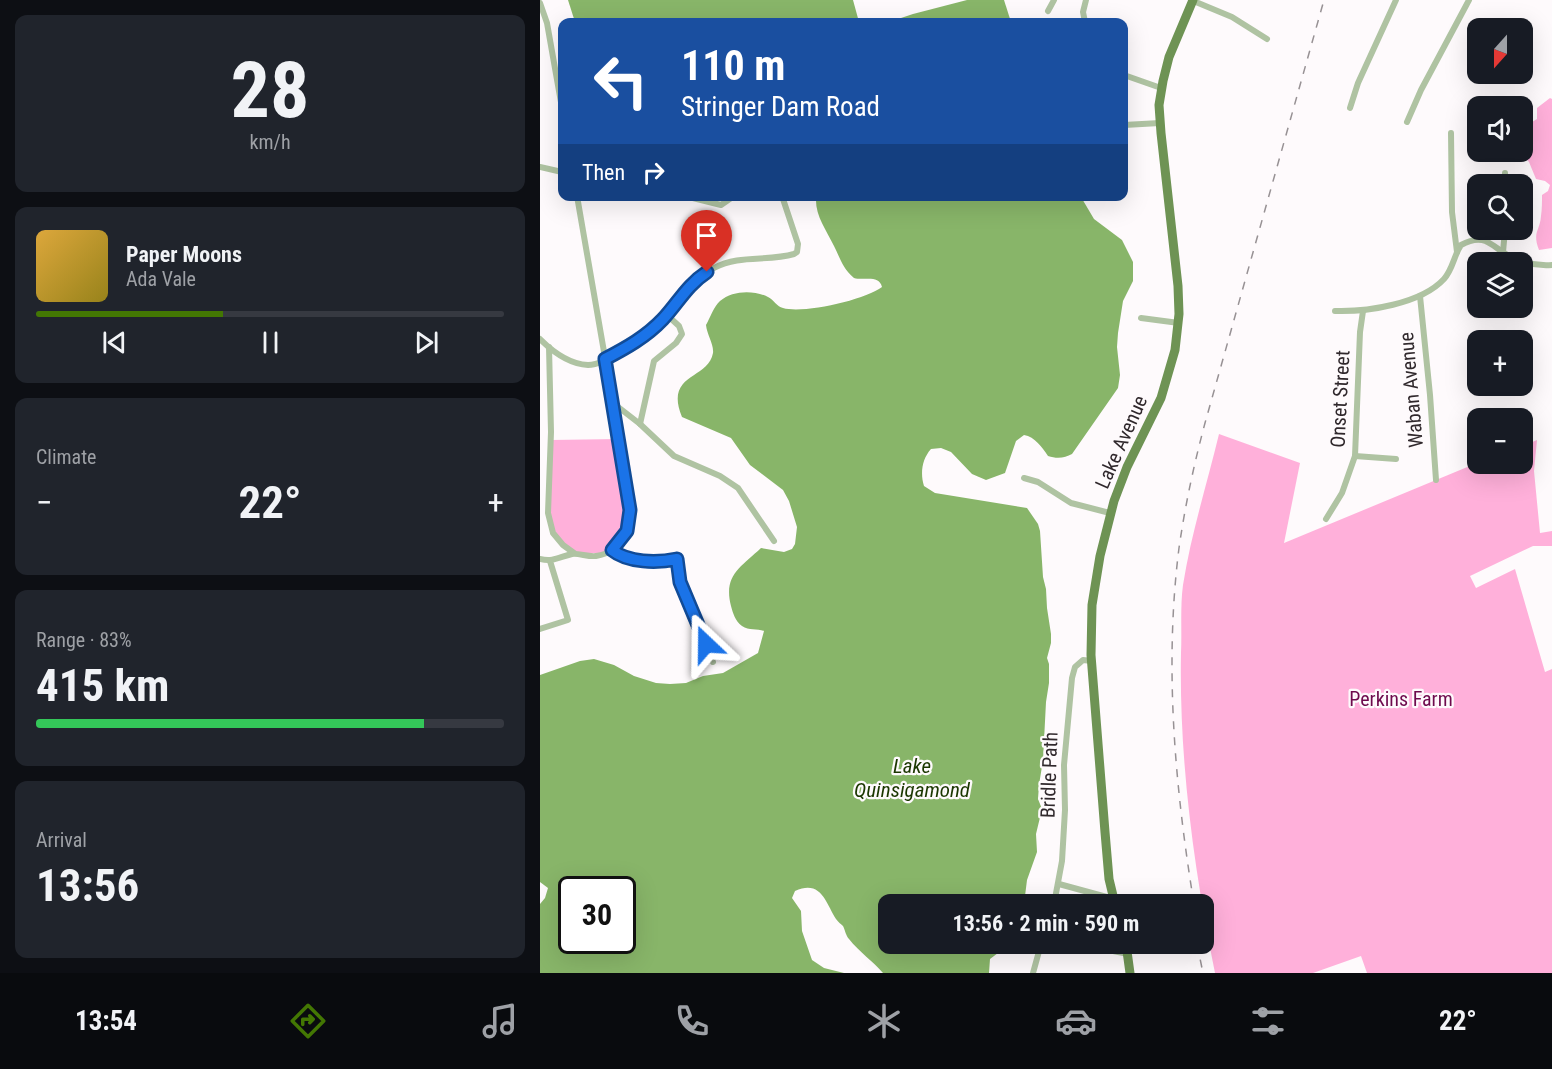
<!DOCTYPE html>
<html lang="en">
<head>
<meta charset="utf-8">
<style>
  :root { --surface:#171b24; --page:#20242c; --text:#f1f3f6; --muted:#9ea1a6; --line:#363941; --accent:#437703 }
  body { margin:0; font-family:"Roboto Condensed",sans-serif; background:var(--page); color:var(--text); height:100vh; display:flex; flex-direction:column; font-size:22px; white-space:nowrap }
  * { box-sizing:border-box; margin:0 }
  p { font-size:20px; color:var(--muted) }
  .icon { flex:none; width:33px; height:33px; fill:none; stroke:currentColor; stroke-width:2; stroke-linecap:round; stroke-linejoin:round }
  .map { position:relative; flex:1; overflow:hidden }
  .drawer { display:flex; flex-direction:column; gap:15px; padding:15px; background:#0d0f14; width:540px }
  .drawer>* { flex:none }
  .hud { position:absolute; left:18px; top:18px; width:570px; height:183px; border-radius:12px; box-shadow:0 6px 24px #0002; background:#1a4fa0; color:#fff; overflow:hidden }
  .needle { width:39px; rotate:201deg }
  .tools { position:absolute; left:927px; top:18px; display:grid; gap:12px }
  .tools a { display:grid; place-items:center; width:66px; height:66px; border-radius:12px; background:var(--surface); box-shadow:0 6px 24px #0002; font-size:30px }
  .speed { position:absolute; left:18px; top:876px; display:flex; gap:12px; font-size:30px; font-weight:700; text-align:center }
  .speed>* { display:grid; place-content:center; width:78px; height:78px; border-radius:50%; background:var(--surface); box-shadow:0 6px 24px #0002; line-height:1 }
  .speed .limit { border:3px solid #111; border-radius:9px; background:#fff; color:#111 }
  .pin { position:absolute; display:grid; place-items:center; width:51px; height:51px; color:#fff; margin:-62px -26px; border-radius:50% 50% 50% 0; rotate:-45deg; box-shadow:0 0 6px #0007 }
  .pin .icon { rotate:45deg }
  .me { position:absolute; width:66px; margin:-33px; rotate:337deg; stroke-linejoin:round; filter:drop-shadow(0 0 4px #0008) }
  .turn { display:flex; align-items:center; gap:21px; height:126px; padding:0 24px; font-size:27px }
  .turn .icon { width:78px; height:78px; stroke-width:2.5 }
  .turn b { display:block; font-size:42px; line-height:51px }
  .then { display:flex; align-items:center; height:57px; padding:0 24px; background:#0003; gap:12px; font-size:22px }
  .big { font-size:45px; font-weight:700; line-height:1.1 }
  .drawer .widget { flex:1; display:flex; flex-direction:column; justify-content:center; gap:9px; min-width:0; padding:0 21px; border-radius:12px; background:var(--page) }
  .drawer .dial { align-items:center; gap:0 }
  .dial b { font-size:78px; line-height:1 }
  .song { display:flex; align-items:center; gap:18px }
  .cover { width:72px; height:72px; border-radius:9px; background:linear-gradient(135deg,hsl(40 70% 55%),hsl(50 70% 35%)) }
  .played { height:6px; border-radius:3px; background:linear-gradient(90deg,var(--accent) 40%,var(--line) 40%) }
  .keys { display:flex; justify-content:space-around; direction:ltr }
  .heat { display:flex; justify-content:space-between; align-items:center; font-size:33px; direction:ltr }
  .charge { height:9px; border-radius:4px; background:linear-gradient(90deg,#34c759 83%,var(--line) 0) }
  .trip { position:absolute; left:338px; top:894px; width:336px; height:60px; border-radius:12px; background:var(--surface); box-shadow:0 6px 24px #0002; font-weight:700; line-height:60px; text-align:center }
  .menu { display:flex; height:96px; justify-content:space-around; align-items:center; background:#090b0e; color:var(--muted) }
  .menu .icon { width:42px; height:42px }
  .menu .on { color:var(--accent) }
  .menu b { font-size:27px; color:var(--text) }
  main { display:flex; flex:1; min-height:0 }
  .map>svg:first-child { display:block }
  .green { fill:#ffb0da }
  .water { fill:#88b569; fill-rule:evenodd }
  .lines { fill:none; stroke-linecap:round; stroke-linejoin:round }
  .street { stroke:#afc3a2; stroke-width:6 }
  .primary { stroke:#6e9354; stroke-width:9 }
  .rail { stroke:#979194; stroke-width:1.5; stroke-dasharray:8 8; stroke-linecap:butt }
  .route-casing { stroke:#114b97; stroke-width:15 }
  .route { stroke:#1a73e8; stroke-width:10 }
  .labels { text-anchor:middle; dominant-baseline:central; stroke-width:4.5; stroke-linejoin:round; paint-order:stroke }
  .street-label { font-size:20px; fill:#30282c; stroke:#fefafc }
  .park-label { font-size:20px; fill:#6e0a4d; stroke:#fefafc }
  .water-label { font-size:21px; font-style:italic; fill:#1b3700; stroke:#fefafc }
</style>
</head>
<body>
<main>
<section class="drawer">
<div class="widget dial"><b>28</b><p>km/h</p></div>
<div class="widget">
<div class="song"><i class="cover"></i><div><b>Paper Moons</b><p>Ada Vale</p></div></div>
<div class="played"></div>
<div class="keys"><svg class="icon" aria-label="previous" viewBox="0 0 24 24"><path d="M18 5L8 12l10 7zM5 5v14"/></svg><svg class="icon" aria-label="pause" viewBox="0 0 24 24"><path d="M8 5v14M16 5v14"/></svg><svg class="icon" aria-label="next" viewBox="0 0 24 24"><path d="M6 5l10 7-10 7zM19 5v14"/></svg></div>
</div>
<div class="widget"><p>Climate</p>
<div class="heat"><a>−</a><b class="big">22°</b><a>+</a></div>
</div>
<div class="widget"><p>Range · 83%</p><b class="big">415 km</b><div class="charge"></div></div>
<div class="widget"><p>Arrival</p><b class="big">13:56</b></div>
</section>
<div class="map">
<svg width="1012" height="973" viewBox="0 0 1012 973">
  <rect width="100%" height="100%" fill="#fefafc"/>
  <g class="green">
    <path d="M1010,98L1012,99V248L999,250C992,232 1000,231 1001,216C1002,209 1002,202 1002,195L1008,191L1010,185L1005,181L996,179L989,162L980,152H982L983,125L984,122H992L997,119V108Z"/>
    <path d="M679,434L760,463L744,543L937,463L982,464L983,446L997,440L994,471L1000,533L1012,531V546H993L930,576L936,588L975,569L1005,672L1012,669V973H827L821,956L773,973H675C654,869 639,761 641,653C642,631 640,607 643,585C651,534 667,484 679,434Z"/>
    <polygon points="79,439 89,496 85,535 66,553 34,553 23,545 9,521 11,440"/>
  </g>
  <g class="water">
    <polygon points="28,0 313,0 319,22 35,22"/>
    <polygon points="427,0 464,0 471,22 349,22 373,14"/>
    <path d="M276,197H541L554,219L582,240L593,262V281L583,301L578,333L577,347L580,375L578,388L532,454C525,458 517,459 508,456C502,447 495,437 484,435L476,441L465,473L446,480L432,474L411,452L401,448L391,449C382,459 380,473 384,486L395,493L487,508L498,524L500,531L503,577L506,589L507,608L511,634V643L507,658L509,664V683L506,702L503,760L499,785L498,799L502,809L496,834L497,852L487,880L484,904H348V944H470L450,959L449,973H343C333,961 319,952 309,939C306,936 305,930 303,926C301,924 298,922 296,919C286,904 282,879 255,891L252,898L261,911L262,931L272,960L284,968L304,973H0V904L5,898L8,888L0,882V675L40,661L54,659L74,665L94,676L116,683L130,684L146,683L163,676L183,673L218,653L224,631C217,628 209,631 202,626C195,621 193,613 191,606C183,575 201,567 221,548L244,552L252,549L255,544L257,527L249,501L243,490L210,465L191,438L142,417C124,373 168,380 173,353C174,344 167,335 166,325C170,318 174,306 180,301C193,290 214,290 228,297C234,300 237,307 243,308C263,314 325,300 342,287C339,274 324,281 314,278C303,269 300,258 294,246C286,229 275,216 276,197ZM32,890H82V940H32Z"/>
  </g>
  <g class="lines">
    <g class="street">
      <polyline points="651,0 692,17 727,39"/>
      <polyline points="0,3 7,23 22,108"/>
      <polyline points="508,11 514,0"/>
      <polyline points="545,22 543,12 546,0"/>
      <polyline points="584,75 621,88"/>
      <polyline points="810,108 818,83 856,0"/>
      <polyline points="867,122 881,90 929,0"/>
      <polyline points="584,125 620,123"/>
      <polyline points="911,133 912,212 917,252"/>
      <polyline points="0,167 22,172"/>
      <polyline points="965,173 965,184"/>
      <polyline points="145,196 181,205 194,196"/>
      <polyline points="963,252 965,230"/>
      <polyline points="880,296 890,395 896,480"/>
      <path d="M795,311C827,312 881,304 904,279C913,269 914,255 921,245C945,232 951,246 969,256C982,263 997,266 1012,265"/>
      <polyline points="601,318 639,323"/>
      <path d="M0,339C12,351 30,364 48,365C67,365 108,334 122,320C141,300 147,283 174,268C200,254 227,262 254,254L257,252L258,244L242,196"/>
      <polyline points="9,347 11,432 8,513 13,533 23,545 34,553"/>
      <polyline points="73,403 100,424 134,456 180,476 198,488 234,541"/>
      <polyline points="100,424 114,361 136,343 142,334 139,326 127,315"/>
      <polyline points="815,456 856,459"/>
      <polyline points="484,478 498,482 531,503 570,513"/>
      <polyline points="786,519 802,493 815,456 820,332 823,311"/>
      <path d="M72,550C89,563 117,563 137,559L140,582L173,662"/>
      <path d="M0,559C14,562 19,557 32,554C39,553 48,557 56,556C85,552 92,521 89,496L37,196"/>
      <polyline points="0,629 28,620 10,561"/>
      <polyline points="519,884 574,899"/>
      <polyline points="514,904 522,861 525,810 524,765 532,678 535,667 543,660 552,661"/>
      <polyline points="539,944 588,954"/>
      <polyline points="493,973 501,944"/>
    </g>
    <g class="primary">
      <polyline points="575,904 569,879 565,832 551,655 552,605 560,556 574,501 587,467 621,398 635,350 639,314 638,286 621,133 619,105 623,81 629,57 653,0"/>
      <polyline points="586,944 590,973"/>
    </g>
    <g class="rail">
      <path d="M654,904C635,788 624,666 639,548C645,506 654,464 665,423L784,0"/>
      <polyline points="657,944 663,973"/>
    </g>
  </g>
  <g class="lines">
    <g class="route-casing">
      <path id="route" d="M166,644L140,582L137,559C117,563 88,563 72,550L87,531L90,510L65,359C86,348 106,337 123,319C138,303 147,285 167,272"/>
    </g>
    <use href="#route" class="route"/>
  </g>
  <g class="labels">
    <g class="street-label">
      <text transform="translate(871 390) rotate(-95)">Waban Avenue</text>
      <text transform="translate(800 399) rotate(-87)">Onset Street</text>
      <text transform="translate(581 442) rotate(-66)">Lake Avenue</text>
      <text transform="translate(509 775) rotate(-88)">Bridle Path</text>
    </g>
    <g class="park-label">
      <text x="861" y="699">Perkins Farm</text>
    </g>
    <g class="water-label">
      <text x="372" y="766">Lake<tspan x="372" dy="24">Quinsigamond</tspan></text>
    </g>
  </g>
</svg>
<div class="tools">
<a><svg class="needle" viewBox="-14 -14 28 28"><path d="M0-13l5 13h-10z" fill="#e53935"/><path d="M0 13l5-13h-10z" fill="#9ea1a6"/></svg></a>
<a><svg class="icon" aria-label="sound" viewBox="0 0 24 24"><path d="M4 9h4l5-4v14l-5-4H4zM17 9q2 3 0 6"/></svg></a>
<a><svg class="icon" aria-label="search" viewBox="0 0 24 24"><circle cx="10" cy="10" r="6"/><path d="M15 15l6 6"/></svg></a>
<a><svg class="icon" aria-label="layers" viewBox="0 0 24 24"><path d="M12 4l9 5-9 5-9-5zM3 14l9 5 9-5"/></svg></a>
<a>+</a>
<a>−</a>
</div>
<div class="speed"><div class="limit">30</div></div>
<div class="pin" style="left:167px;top:272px;background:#d93025"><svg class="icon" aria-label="arrive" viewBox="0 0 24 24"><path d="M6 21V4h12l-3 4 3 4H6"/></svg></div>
<svg class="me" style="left:166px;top:644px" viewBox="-20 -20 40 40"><path d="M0-17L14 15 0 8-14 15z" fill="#1a73e8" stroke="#fff" stroke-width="4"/></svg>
<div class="trip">13:56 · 2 min · 590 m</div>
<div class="hud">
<div class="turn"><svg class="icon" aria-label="left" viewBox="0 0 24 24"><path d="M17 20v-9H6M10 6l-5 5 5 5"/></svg><div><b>110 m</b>Stringer Dam Road</div></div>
<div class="then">Then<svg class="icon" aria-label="right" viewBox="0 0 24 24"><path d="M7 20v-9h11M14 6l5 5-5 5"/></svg></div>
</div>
</div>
</main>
<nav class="menu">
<b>13:54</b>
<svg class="icon on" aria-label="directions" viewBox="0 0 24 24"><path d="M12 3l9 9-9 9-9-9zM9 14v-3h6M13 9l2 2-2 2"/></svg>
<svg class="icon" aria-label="music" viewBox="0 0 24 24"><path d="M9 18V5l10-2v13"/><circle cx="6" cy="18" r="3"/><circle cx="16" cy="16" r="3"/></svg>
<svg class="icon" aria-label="phone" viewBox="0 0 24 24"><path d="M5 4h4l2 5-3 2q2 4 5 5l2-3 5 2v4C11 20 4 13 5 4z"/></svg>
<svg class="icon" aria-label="climate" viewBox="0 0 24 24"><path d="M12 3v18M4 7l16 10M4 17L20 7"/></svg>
<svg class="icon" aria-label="car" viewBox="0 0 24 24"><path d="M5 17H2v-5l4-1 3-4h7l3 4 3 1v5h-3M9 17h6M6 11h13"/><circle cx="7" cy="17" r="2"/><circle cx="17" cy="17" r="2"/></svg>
<svg class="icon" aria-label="filters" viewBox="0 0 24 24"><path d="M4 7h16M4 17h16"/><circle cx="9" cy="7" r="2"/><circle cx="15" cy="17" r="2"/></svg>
<b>22°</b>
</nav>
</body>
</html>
